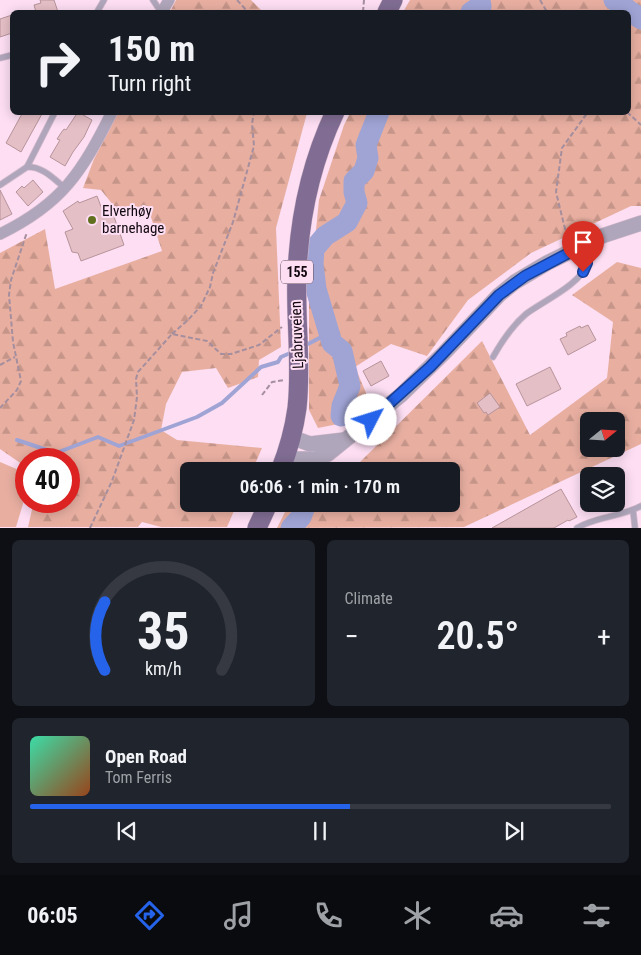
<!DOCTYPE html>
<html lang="en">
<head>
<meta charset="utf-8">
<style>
  :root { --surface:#171b24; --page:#20242c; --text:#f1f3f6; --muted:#9ea1a6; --line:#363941; --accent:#2563eb }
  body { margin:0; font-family:"Roboto Condensed",sans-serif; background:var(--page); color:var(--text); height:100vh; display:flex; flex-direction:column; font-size:19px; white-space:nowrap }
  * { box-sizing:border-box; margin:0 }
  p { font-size:16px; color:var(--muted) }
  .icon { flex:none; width:28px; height:28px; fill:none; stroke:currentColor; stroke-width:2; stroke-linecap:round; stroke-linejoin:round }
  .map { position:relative; height:528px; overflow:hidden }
  .details { display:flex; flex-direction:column; gap:12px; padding:12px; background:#0d0f14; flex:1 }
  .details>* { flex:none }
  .banner { position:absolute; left:10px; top:10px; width:621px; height:105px; border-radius:8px; box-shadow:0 2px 12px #0003; background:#171b24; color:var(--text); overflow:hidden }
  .needle { width:32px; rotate:72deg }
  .tools { position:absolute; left:580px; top:412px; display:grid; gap:10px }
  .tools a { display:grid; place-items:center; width:45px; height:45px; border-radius:8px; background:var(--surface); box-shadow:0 2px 12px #0003; font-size:25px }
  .speed { position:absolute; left:15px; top:448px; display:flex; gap:10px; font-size:25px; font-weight:700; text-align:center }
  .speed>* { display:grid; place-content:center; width:65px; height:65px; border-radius:50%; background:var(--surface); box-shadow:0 2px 12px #0003; line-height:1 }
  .speed .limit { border:8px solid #d22; background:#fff; color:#111 }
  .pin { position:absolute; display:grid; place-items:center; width:42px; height:42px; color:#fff; margin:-51px -21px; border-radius:50% 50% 50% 0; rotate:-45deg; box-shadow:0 0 5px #0007 }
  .pin .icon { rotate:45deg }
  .me { position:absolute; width:55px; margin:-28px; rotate:50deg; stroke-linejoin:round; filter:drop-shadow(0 0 4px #0008) }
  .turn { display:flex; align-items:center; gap:18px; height:105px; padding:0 15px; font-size:22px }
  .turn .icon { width:65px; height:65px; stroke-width:2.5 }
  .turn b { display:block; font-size:35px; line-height:42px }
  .big { font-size:38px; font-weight:600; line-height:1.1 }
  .details .card { flex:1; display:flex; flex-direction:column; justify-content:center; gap:8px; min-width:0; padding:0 18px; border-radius:8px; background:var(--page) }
  .details .dial { align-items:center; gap:0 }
  .dial svg { height:130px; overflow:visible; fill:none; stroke:var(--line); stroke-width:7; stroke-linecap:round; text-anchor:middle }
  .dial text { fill:var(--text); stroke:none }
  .song { display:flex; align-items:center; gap:15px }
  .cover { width:60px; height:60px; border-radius:8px; background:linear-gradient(135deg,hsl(160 70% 55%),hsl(20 70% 35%)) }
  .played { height:5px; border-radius:2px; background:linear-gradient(90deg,var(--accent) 55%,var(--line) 55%) }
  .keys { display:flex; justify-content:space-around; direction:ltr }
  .heat { display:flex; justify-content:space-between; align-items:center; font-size:28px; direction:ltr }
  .details .tiles { flex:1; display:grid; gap:12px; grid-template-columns:1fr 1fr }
  .card:last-child { grid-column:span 2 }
  .trip { position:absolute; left:180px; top:462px; width:280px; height:50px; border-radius:8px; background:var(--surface); box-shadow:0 2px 12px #0003; font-weight:600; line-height:50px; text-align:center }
  .menu { display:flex; height:80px; justify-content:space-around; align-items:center; background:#090b0e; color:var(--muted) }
  .menu .icon { width:35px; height:35px }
  .menu .current { color:var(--accent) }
  .menu b { font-size:22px; color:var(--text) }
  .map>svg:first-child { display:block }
  .forest { fill:url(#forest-firs); fill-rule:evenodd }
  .park { fill:#e8afa1 }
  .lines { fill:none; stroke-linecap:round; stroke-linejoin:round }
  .stream { stroke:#9fa4d5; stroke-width:4 }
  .river { stroke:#9fa4d5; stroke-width:21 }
  .building { fill:#e5bfc6; stroke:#b7939a }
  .service-casing { stroke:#d7bccf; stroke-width:7 }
  .minor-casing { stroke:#d7bccf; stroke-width:12 }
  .tertiary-casing { stroke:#d7bccf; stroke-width:16 }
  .primary-casing { stroke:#d7bccf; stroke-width:20 }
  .path { stroke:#a58e9d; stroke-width:2; stroke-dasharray:5 2.5; stroke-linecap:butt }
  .service { stroke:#b0a6bb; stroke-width:5.5 }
  .minor { stroke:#b0a6bb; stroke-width:11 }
  .tertiary { stroke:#b0a6bb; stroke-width:15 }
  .primary { stroke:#816d93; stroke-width:19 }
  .route-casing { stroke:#184099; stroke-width:12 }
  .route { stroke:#2563eb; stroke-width:9 }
  .poi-dot { fill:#60701c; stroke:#fddef3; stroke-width:2 }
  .labels { text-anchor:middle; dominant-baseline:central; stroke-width:4; stroke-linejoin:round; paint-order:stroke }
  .shield { fill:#fddef3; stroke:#584853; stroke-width:1 }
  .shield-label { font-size:14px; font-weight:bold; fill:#12080f }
  .poi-label { font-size:15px; fill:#12080f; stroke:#fddef3; text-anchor:start }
  .street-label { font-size:15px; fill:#12080f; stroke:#fddef3 }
</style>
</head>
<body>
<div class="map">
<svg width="641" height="528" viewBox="0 0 641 528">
  <defs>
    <pattern id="forest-firs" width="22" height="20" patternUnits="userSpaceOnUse" patternTransform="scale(1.25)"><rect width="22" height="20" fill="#e8afa1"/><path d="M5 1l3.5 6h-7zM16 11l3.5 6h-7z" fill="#c69589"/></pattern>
  </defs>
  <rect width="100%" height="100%" fill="#fddef3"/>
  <g class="forest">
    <polygon points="176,0 251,0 263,12 170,12"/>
    <polygon points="410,0 641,0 641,206 631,206 531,253 468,300 427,356 391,344 355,367 369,400 343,423 318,428 309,410 309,300 319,200 344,125 350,113 629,112 629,12 403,12"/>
    <polygon points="118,113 307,113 276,228 281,347 259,360 258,377 228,388 216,368 182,372 166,404 161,430 177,440 262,448 252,471 189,471 189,504 237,504 227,527 161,527 142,522 138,527 28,527 34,501 69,501 69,459 26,459 26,467 0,449 0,253 45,229 55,289 162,251 149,211 118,211 101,190 83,188 94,159"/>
    <path d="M617,262L641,268V444L464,527L277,528L289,504H451V471H328L360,462L482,341L530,435L607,378L613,322L572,295ZM589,421H616V449H589Z"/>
  </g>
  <polygon class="park" points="0,462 26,473 26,494 16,527 0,527"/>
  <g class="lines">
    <g class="stream">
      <polyline points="308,344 329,333"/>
      <polyline points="17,440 56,453 98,437 119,446 197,417 222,403 261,367 278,362 281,357 288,354"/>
    </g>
    <g class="river">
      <polyline points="614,0 641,19"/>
      <polyline points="471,12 481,6 480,0"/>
      <polyline points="341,416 342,406 350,386 342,351 332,343 316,289 313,264 314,249 325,236 347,222 357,203 354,192 354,181 364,171 368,158 366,145 379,112"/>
      <polyline points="291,528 301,517 306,504"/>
    </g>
  </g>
  <g class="building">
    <polygon points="40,0 54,0 58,12 36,12 34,5 41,3"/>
    <polygon points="12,15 12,33 0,37 0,19"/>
    <polygon points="23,112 43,112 21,152 6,143"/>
    <polygon points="78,112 92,120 84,137 73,152 65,166 50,157 60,140 57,139 61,133 64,129 66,130"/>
    <polygon points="33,180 43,192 28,206 16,192 22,186 24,188"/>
    <polygon points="0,190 12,214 0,220"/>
    <polygon points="97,196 105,217 113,214 124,245 81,261 78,253 72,252 65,232 73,229 63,211 78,201 79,203"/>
    <polygon points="588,325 596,340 568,355 560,339 567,336 566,333 580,326 581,328"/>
    <polygon points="381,361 389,376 371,386 363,371"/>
    <polygon points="550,367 561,389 527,406 516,384"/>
    <polygon points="490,393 500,407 488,415 486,412 484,413 477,403"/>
    <polygon points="561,489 577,517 569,521 568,520 554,528 492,528"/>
  </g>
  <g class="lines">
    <g class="service-casing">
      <g id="service">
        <polyline points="153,0 161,12"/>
        <polyline points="97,12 104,0"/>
        <polyline points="0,58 12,55"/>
        <path d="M55,112L27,167C42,166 54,179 65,188"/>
        <polyline points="0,185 27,167"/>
        <path d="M493,357C502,341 512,326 526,314C543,301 582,284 587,263L581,249"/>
        <polyline points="633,510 635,528"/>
        <path d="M577,528C597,516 621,517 641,506"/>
      </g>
    </g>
    <g class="minor-casing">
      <g id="minor">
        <polyline points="162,12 169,0"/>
        <path d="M0,234C62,204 82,172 112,112"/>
      </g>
    </g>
    <g class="tertiary-casing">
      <g id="tertiary">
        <polyline points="291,437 310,444 344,440"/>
        <polyline points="285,459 316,459 328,454 401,395 444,353 499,295 515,282 547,263 602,236 641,223"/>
      </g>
    </g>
    <g class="primary-casing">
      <g id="primary">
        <polyline points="387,12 393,0"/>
        <path d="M280,471C288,451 294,430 297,408C302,364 295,319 297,275C299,219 311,163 335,112"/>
        <polyline points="257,528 268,504"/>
      </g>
    </g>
    <g class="path">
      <polyline points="237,0 248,12"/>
      <polyline points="540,0 547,12"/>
      <polyline points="363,12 364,0"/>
      <polyline points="627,112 641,125"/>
      <polyline points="567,237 556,192 562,148 588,112"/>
      <polyline points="172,334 188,320 201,306 210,287 213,273 233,222 254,146 252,124 254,112"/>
      <polyline points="0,365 15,357"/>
      <polyline points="262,395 272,382 284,380"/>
      <polyline points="0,408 17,390 21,381 13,342 9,295 11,280 27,232"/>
      <polyline points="90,528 112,481 134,420 137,397 136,379 138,372 172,334 207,341 221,354 231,354 259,345 282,327"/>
    </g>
    <use href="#service" class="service"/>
    <use href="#minor" class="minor"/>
    <use href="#tertiary" class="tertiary"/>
    <use href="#primary" class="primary"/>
  </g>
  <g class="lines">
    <g class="route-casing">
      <polyline id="route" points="371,420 430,367 499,295 525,276 580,247 587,263 583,272"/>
    </g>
    <use href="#route" class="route"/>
  </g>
  <circle class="poi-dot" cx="92" cy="220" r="5"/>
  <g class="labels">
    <rect class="shield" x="281" y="260.5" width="32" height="23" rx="4"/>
    <g class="shield-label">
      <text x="297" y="272">155</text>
    </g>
    <g class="poi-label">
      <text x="102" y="211">Elverhøy<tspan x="102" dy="17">barnehage</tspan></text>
    </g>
    <g class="street-label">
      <text transform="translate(297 335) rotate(-92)">Ljabruveien</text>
    </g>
  </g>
</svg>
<div class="tools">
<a><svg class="needle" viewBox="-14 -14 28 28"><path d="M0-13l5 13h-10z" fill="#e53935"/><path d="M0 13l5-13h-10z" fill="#9ea1a6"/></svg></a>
<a><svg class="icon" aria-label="layers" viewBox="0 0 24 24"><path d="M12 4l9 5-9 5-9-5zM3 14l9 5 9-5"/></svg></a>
</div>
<div class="speed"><div class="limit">40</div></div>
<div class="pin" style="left:583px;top:272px;background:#d93025"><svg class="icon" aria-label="arrive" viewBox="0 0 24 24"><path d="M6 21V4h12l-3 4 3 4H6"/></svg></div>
<svg class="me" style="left:371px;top:420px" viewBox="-20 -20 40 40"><circle r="19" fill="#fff"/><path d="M0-13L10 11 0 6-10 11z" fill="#2563eb"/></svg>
<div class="trip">06:06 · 1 min · 170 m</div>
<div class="banner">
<div class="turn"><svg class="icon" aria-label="right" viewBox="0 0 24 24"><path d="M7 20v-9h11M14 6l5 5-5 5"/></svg><div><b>150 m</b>Turn right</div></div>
</div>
</div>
<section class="details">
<div class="tiles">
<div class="card dial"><svg viewBox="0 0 100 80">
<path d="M14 69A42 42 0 1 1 86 69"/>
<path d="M14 69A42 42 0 0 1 14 27" stroke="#2563eb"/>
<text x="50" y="56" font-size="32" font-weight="700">35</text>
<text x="50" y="72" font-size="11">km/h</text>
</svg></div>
<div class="card"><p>Climate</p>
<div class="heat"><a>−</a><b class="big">20.5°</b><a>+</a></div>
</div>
<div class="card">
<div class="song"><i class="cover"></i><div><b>Open Road</b><p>Tom Ferris</p></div></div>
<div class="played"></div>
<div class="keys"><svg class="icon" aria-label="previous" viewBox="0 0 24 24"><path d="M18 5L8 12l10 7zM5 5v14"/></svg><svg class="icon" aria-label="pause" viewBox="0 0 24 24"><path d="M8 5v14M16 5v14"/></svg><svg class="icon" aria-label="next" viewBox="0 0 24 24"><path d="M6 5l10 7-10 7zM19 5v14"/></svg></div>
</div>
</div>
</section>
<nav class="menu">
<b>06:05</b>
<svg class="icon current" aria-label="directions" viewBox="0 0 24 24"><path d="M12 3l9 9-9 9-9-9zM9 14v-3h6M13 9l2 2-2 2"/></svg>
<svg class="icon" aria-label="music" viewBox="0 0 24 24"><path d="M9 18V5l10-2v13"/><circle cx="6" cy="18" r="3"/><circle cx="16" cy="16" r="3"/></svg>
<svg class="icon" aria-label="phone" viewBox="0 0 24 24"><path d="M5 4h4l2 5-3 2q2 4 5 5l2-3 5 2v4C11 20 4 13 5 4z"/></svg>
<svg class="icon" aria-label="climate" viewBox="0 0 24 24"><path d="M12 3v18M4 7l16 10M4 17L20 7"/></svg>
<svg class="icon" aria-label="car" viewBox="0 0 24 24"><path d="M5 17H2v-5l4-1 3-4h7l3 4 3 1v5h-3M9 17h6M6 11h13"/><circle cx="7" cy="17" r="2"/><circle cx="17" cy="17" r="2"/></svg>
<svg class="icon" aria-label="filters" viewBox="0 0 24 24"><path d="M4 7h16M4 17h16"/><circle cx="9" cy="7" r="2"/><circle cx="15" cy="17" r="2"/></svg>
</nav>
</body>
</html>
